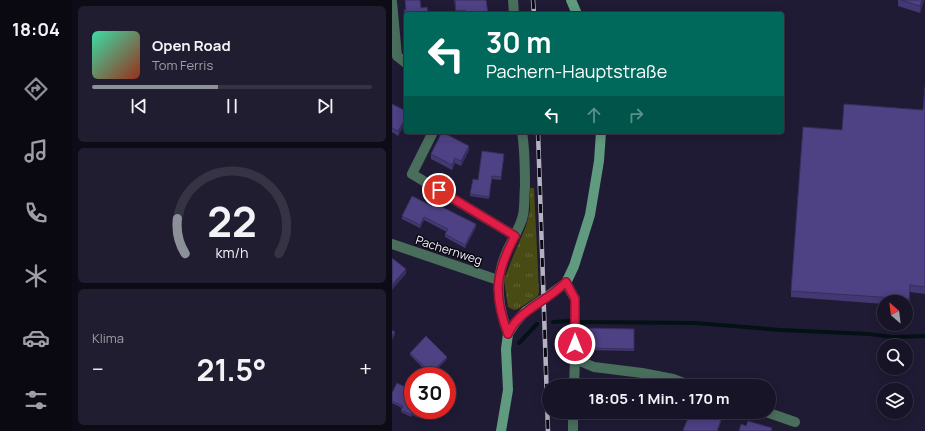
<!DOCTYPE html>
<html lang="de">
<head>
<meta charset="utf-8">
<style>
  :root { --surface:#181428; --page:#211d30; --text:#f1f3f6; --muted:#9f9ea8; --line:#363345; --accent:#8c9099 }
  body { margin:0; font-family:Manrope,sans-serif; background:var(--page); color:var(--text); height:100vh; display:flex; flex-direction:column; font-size:15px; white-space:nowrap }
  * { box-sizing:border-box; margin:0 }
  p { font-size:13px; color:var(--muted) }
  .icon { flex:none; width:22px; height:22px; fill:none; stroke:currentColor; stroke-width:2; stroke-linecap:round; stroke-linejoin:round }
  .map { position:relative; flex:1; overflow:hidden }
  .side { display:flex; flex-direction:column; gap:6px; padding:6px; background:#0d0b16; width:320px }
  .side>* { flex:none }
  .guide { position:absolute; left:12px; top:12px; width:380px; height:122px; border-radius:4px; box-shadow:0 2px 10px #0003,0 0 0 1px var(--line); background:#00695c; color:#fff; overflow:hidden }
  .needle { width:26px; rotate:332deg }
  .buttons { position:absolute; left:485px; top:295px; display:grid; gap:8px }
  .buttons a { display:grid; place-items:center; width:36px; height:36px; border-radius:50%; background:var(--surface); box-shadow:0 2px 10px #0003,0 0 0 1px var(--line); font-size:20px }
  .speed { position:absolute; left:12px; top:367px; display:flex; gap:8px; font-size:20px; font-weight:700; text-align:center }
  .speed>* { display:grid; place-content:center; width:52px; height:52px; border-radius:50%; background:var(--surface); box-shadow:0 2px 10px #0003,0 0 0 1px var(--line); line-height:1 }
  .speed .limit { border:6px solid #d22; background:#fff; color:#111 }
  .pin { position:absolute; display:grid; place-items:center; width:34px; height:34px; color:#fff; margin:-17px; border:2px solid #fff; border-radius:50%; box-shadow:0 1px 4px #0007 }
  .me { position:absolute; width:44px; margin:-22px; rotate:0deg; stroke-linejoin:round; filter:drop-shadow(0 0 3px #0008) }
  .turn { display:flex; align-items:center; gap:14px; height:84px; padding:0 16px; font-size:18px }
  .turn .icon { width:52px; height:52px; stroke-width:2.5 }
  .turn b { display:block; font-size:28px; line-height:34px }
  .lanes { display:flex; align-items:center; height:38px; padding:0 16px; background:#0003; justify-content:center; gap:20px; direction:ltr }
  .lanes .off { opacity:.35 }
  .big { font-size:30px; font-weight:700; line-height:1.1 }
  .side .tile { flex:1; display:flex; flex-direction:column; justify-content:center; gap:6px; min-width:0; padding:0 14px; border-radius:6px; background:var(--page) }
  .side .dial { align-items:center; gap:0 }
  .dial svg { height:104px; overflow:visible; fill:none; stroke:var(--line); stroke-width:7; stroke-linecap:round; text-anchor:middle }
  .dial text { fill:var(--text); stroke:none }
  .song { display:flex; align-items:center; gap:12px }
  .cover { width:48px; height:48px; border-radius:6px; background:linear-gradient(135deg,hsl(160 70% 55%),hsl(10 70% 35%)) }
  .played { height:4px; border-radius:2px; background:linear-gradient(90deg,var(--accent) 45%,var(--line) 45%) }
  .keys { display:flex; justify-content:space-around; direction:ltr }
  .heat { display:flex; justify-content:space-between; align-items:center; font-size:22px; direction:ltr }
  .trip { position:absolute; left:150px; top:379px; width:234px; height:40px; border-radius:20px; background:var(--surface); box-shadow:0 2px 10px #0003,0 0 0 1px var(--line); font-weight:700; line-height:40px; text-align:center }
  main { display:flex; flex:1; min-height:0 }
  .tabs { display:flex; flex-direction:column; width:72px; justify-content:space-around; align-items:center; background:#0a0810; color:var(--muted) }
  .tabs .icon { width:28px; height:28px }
  .tabs .selected { color:var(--accent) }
  .tabs b { font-size:18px; color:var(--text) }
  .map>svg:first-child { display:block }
  .grass { fill:url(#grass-tufts) }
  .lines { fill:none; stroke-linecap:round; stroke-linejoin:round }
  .stream { stroke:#041216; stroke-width:4 }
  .minor { stroke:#4a6e5c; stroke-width:10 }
  .secondary { stroke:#609a7f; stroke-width:10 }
  .rail-casing { stroke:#b5b3c3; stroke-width:4.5 }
  .rail { stroke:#090813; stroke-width:3; stroke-dasharray:9; stroke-linecap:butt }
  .wall { fill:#433872 }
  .shaded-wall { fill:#372e5c }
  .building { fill:#4e4184; stroke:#372e5c }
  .route-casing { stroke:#92132f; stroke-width:10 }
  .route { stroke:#e11d48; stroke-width:7 }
  .labels { text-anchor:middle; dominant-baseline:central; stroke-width:3; stroke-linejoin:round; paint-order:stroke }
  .street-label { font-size:12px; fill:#f2f1fc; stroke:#090813 }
</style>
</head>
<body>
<main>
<nav class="tabs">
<b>18:04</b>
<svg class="icon selected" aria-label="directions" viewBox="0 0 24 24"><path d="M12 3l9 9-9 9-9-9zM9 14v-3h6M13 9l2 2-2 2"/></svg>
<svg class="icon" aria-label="music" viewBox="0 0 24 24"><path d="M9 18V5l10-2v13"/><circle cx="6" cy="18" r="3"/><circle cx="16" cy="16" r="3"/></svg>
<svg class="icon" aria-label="phone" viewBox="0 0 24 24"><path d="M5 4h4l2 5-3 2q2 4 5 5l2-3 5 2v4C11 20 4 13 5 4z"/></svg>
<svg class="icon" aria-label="climate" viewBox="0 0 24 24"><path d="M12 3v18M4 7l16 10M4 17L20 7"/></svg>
<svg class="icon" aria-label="car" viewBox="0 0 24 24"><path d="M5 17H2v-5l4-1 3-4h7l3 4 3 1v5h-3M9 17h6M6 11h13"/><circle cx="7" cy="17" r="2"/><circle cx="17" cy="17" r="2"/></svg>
<svg class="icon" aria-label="filters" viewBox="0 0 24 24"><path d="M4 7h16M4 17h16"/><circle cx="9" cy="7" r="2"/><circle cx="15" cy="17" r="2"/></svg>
</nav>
<section class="side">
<div class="tile">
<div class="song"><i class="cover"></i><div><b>Open Road</b><p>Tom Ferris</p></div></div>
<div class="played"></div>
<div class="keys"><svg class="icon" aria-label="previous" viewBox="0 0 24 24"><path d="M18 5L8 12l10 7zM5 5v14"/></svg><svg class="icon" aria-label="pause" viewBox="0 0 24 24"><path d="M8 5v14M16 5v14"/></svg><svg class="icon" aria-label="next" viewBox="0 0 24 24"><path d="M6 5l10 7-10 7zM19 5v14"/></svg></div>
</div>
<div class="tile dial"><svg viewBox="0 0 100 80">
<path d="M14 69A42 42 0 1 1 86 69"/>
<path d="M14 69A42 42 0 0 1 8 42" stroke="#8c9099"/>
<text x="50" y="56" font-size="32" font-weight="700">22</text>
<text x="50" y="72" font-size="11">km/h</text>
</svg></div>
<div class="tile"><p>Klima</p>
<div class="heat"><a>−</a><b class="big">21.5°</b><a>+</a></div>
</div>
</section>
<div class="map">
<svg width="533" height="431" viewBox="0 0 533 431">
  <defs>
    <pattern id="grass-tufts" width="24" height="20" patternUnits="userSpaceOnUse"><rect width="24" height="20" fill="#494b15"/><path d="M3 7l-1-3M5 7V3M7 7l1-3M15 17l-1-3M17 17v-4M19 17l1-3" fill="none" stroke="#646538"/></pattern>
  </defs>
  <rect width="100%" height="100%" fill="#201b35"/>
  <polygon class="grass" points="138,188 142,188 147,292 146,296 126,309 122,310 116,307 112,280 120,259 134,226 138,210"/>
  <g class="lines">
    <g class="stream">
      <polyline points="161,322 177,321"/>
      <polyline points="187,322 303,323 389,330 477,334 500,337 533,336"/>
      <polyline points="127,343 145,324"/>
    </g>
    <g class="minor">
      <polyline points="121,0 122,14"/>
      <polyline points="0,2 5,56 14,63"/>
      <polyline points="41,132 20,174 123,236"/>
      <polyline points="0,244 106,280"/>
      <polyline points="174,283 183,299 183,359 202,367 250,373 281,379 300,386"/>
      <path d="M116,334C106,306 102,280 115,251C120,240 129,226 131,215C133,206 132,196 133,187C133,169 133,150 130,132"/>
      <polyline points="182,386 183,359"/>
      <polyline points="374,412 403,422"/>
      <polyline points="181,431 181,412"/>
    </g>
    <g class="secondary">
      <polyline points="179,0 185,14"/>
      <polyline points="109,431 116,390 114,349 116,334 119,329 123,323 133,312 152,299 174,283 182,266 198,215 207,161 209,132"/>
    </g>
    <g class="rail-casing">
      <g id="rail">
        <polyline points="141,0 142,14"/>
        <polyline points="146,132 156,431"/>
      </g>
    </g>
    <use href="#rail" class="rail"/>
  </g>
  <g class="wall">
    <polygon points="13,0 28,0 14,14 14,31 12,14 12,10 14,10"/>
    <polygon points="62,0 94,0 96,14 64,14"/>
    <polygon points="506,0 532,0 528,13 506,6"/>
    <polygon points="533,87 533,294 518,292 517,306 514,306 514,302 492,302 492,304 399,297 399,291 450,130 531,110"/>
    <polygon points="0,104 14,111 14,123 13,123 6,136 0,132"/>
    <polygon points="77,150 69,166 63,163 60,170 39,159 39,154"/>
    <polygon points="112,156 109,180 100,179 97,199 78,196 78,194 86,180"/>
    <polygon points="40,206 84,227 73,248 53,237 53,234 55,232 32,220 28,228 10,219 10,216"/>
    <polygon points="192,328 242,329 242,351 192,350"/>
    <polygon points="18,353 55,359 39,376 18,355"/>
    <polygon points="0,393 21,410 32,410 27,418 20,415 19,417 9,412 9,410 10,408 0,403"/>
    <polygon points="223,412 245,412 244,418 223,416"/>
  </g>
  <g class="shaded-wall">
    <polygon points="530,0 532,0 528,13 528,6"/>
    <polygon points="13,119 13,123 6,136 6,131"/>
    <polygon points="77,146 77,150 69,166 69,161"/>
    <polygon points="63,158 63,163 60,170 60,165"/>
    <polygon points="32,217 32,220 28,228 28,225"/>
    <polygon points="84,224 84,227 73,248 73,245"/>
    <polygon points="14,269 14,274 0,290 0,285"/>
    <polygon points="3,332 3,335 0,340 0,337"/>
    <polygon points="55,357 55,359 39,376 39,373"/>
    <polygon points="30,410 32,410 27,418 27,416"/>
    <polygon points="331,414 331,416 326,431 325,431"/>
  </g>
  <g class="building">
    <polygon points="13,0 28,0 29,8 35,7 36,14 14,14 14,26 12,10 14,10"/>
    <polygon points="63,0 94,0 96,14 74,14 73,10 64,11"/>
    <polygon points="509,0 530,0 528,6"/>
    <polygon points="533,87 533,287 518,285 517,299 399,291 411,127 450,130 452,104 531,110"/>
    <polygon points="0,104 14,111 14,119 13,119 6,131 0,128"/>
    <polygon points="50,132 77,146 69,161 63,158 60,165 39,154"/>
    <polygon points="90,151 112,154 109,177 100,176 97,197 78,194 81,179 86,180"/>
    <polygon points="20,196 40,206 42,203 84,224 73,245 53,234 56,229 32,217 28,225 10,216"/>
    <polygon points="0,258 14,269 0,285"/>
    <polygon points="192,328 242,329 242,349 192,348"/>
    <polygon points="0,330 3,332 0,337"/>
    <polygon points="34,336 55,357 39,373 18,353"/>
    <polygon points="5,383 21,391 21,410 30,410 27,416 20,412 19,415 9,410 11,406 0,401 0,393"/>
    <polygon points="276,384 285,386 276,386"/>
    <polygon points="223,412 244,412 244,416 223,414"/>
    <polygon points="306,412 327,412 331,414 325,431 293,431 291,430 298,414 304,416"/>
    <polygon points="356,421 380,428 379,431 347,431 349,424 354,426"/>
  </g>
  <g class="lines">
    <g class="route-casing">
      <path id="route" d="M47,190L123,236C103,274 101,294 116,334C123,318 137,310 151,300C159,295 167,289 174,282L183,299V344"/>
    </g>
    <use href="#route" class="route"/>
  </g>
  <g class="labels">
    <g class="street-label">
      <text transform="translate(57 250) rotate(18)">Pachernweg</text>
    </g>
  </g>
</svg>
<div class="buttons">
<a><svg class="needle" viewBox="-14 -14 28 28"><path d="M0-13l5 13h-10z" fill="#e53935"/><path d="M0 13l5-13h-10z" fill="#9f9ea8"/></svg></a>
<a><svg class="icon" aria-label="search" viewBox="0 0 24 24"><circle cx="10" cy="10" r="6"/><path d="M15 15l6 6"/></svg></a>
<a><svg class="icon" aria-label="layers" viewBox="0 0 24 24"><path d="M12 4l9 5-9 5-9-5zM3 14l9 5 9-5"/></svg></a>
</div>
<div class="speed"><div class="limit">30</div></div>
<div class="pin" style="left:47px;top:190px;background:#d93025"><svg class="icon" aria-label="arrive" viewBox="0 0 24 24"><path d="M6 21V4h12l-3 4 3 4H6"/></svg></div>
<svg class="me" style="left:183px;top:344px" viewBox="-20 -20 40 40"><circle r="17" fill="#e11d48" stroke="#fff" stroke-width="3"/><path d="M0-11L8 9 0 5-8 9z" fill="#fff"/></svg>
<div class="trip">18:05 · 1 Min. · 170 m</div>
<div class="guide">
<div class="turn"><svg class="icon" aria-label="left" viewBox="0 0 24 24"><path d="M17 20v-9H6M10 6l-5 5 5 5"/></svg><div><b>30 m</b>Pachern-Hauptstraße</div></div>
<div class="lanes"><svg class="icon" aria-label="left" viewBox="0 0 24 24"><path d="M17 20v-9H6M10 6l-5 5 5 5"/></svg><svg class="icon off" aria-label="ahead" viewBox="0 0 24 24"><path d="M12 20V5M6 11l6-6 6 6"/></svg><svg class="icon off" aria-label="right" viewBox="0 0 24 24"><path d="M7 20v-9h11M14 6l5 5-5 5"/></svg></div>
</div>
</div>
</main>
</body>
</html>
